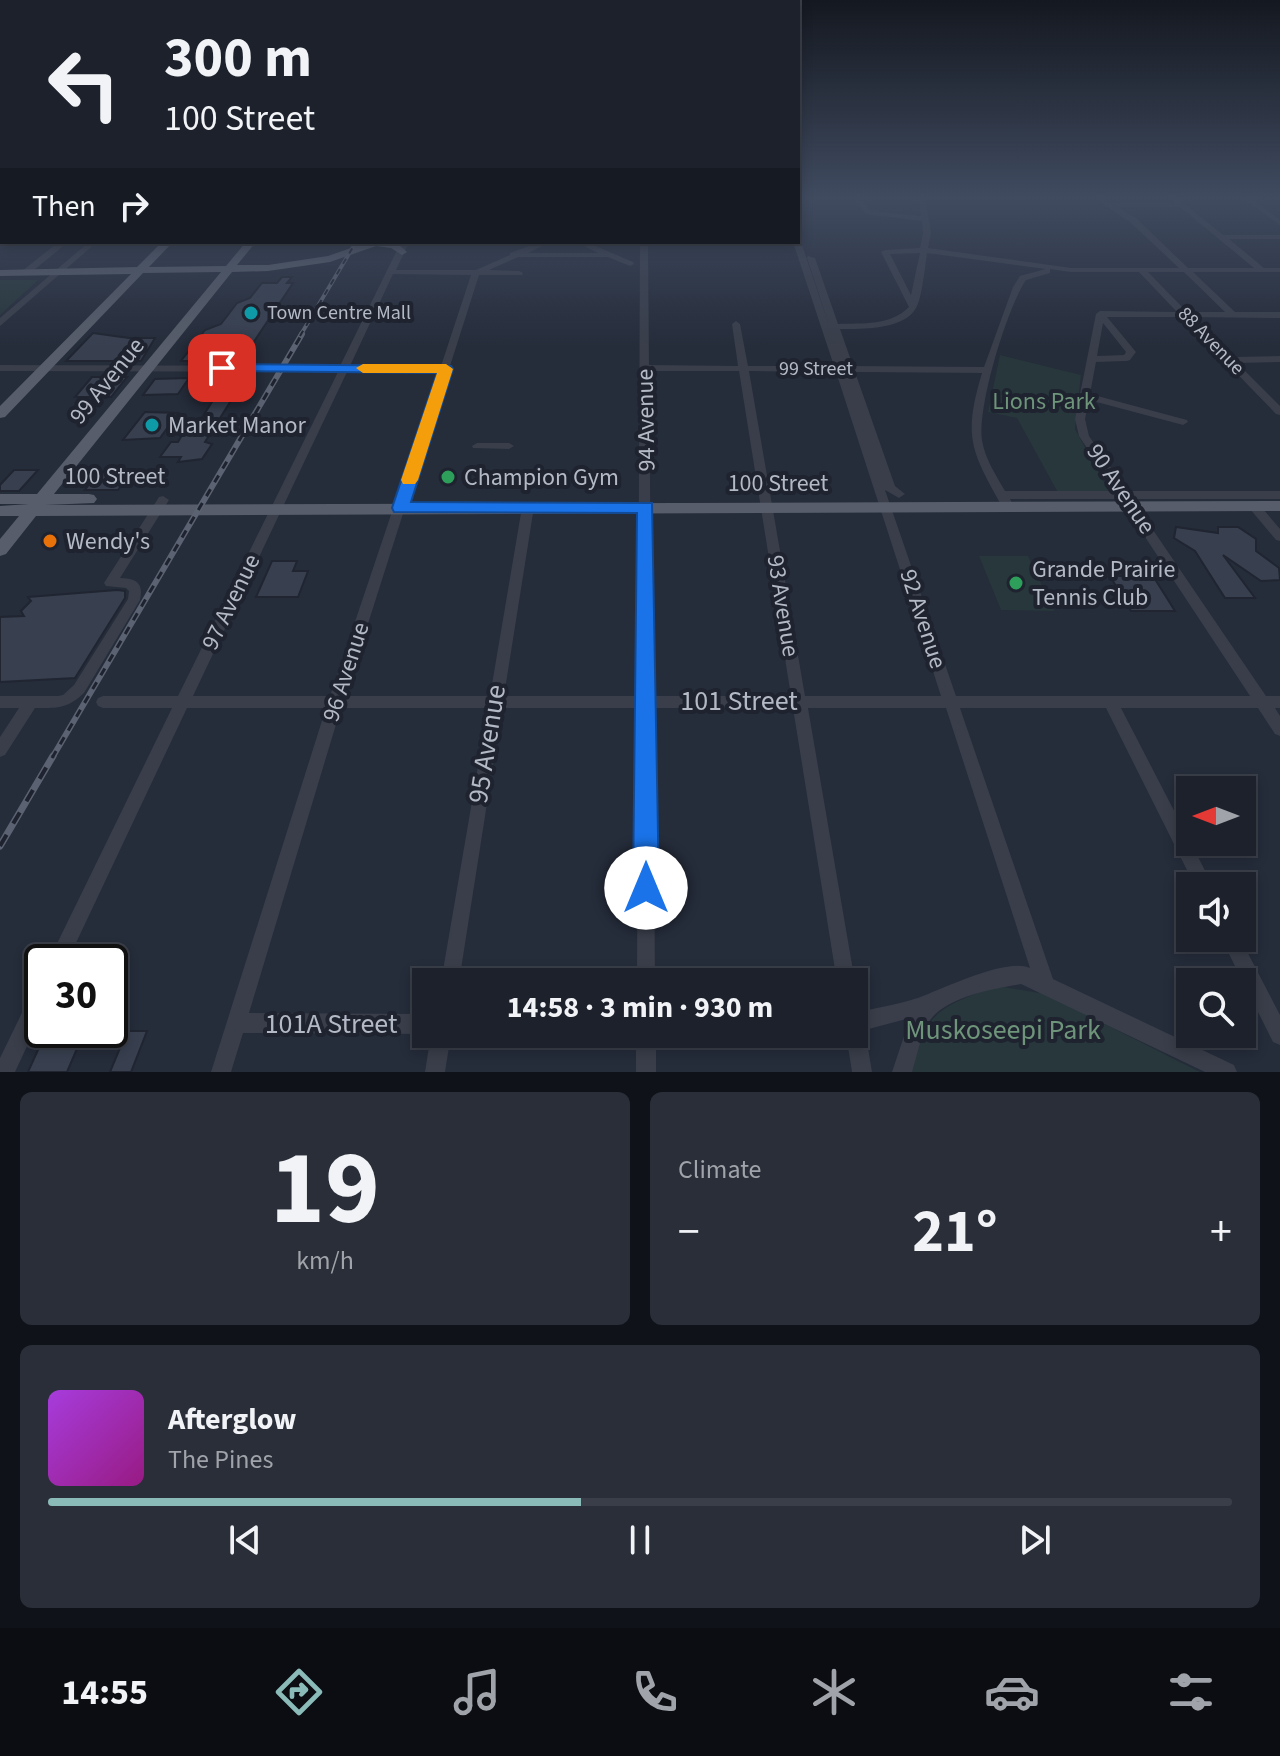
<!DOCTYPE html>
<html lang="en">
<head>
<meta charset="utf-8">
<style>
  :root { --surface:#1c212c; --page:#292e38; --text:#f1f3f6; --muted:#a0a3a9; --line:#3a3e48; --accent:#8bbbb9 }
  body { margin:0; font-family:"Source Sans 3",sans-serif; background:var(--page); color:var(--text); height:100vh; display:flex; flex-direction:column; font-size:30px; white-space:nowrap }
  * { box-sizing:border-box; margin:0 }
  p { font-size:26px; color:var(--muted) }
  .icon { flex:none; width:44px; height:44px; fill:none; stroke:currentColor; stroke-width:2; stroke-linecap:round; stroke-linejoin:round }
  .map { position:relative; height:1072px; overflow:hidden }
  .sheet { display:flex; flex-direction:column; gap:20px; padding:20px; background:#0f1218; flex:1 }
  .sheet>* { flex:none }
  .guide { position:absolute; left:0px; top:0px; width:800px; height:244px; box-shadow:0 4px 12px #0003,0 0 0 2px var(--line); background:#1c212c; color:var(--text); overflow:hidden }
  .needle { width:52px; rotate:270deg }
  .tools { position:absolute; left:1176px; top:776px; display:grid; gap:16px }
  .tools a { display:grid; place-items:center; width:80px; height:80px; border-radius:0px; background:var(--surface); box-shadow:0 4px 12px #0003,0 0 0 2px var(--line); font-size:40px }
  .speed { position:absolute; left:24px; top:944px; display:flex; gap:16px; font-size:40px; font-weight:700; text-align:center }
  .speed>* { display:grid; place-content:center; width:104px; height:104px; border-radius:50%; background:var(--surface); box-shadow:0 4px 12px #0003,0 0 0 2px var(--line); line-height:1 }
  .speed .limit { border:4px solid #111; border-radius:12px; background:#fff; color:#111 }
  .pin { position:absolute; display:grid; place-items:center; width:68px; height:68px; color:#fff; margin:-34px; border-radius:16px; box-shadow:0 4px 12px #0006 }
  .me { position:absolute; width:88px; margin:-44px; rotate:0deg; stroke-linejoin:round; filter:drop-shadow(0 0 6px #0008) }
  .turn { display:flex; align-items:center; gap:28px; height:168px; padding:0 32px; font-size:36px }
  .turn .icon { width:104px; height:104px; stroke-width:2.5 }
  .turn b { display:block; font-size:56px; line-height:68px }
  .then { display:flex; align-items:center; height:76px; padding:0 32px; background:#0003; gap:16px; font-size:30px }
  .big { font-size:60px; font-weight:700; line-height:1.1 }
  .sheet .tile { flex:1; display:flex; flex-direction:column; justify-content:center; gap:12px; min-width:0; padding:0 28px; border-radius:12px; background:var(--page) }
  .sheet .dial { align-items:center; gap:0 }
  .dial b { font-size:104px; line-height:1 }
  .song { display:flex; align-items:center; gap:24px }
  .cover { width:96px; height:96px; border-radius:12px; background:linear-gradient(135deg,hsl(280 70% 55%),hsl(310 70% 35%)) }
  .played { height:8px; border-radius:4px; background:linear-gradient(90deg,var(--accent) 45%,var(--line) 45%) }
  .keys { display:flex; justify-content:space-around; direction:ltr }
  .heat { display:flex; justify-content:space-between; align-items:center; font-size:44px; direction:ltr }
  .sheet .tiles { flex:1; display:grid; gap:20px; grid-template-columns:1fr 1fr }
  .tile:last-child { grid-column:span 2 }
  .trip { position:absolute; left:412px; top:968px; width:456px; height:80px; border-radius:0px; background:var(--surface); box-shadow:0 4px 12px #0003,0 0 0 2px var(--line); font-weight:700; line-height:80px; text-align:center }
  .dock { display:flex; height:128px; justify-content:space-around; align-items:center; background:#0b0d12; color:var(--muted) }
  .dock .icon { width:56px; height:56px }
  .dock .current { color:var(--accent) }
  .dock b { font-size:36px; color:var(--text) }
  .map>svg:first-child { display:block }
  .green { fill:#27373b }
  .building { fill:#384050; stroke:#202531; stroke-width:2 }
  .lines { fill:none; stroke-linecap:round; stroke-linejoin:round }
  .minor { fill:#393e4a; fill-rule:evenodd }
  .major { fill:#575d6a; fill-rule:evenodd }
  .rail-far2-casing { stroke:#5b6271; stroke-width:4 }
  .rail-far1-casing { stroke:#5b6271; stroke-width:6 }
  .rail-casing { stroke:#5b6271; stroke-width:7 }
  .rail-far2 { stroke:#1e232f; stroke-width:2; stroke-dasharray:6; stroke-linecap:butt }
  .rail-far1 { stroke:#1e232f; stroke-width:3; stroke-dasharray:8; stroke-linecap:butt }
  .rail { stroke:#1e232f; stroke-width:4; stroke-dasharray:13; stroke-linecap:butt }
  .route { fill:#1a73e8; stroke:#114b97; stroke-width:2 }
  .slow { fill:#f59e0b }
  .culture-dot { fill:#0f9aa8; stroke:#1e232f; stroke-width:3 }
  .leisure-dot { fill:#2e9e5b; stroke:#1e232f; stroke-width:3 }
  .food-dot { fill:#e8710a; stroke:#1e232f; stroke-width:3 }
  .labels { text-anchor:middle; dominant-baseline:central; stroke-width:8; stroke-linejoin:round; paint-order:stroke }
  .far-poi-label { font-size:20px; fill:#b4b9c6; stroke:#1e232f; text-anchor:start }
  .far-street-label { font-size:20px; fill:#b4b9c6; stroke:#1e232f }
  .street-label { font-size:24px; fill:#b4b9c6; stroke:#1e232f }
  .park-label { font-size:24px; fill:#6e947a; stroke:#1e232f }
  .poi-label { font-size:24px; fill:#b4b9c6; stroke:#1e232f; text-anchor:start }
  .near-street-label { font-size:28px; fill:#b4b9c6; stroke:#1e232f }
  .near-park-label { font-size:28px; fill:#6e947a; stroke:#1e232f }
</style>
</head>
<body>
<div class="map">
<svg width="1280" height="1072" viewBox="0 0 1280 1072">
  <rect width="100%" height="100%" fill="#252c3a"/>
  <g class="green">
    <polygon points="0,280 38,280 0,315"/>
    <polygon points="1000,355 1081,375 1075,429 1109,491 1057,491 1017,418 988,412"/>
    <polygon points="979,556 1028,556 1054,611 1001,610"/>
    <path d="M998,986L1045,994L1200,1072H906C929,1011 937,1007 998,986Z"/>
  </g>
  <g class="building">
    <polygon points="282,277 292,277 287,283 293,283 241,361 181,361 205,330 221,324 237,303 250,298 262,283 277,283"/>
    <polygon points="93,333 129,338 155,338 141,361 66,361"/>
    <polygon points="92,377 127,377 111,397 75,397"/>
    <polygon points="189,378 178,394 143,395 155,379"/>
    <polygon points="219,391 237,391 205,442 212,444 202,459 178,462 181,457 160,457 171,442 178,442 185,430 194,430"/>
    <polygon points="145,412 178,413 160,438 123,440"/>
    <polygon points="14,470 38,470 19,491 0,491 0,485"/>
    <polygon points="98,472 131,472 118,490 85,490"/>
    <polygon points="1176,527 1218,533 1218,527 1238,527 1256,539 1256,551 1279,568 1280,580 1261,581 1223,555 1255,598 1225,598 1195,551 1174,538"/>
    <polygon points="272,561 297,561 293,571 308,571 298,597 256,597"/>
    <polygon points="1116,570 1119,576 1153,576 1175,611 1131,611 1107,571"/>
    <polygon points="117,590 125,591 125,598 75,678 0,682 0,617 24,616 21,611 31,601 28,597"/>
    <polygon points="47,1030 85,1030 67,1072 28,1072"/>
    <polygon points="127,1031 147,1031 131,1072 110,1072"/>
  </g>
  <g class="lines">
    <g class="minor">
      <path d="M853,197H860L870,211L921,216L919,197H925L931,233L928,248L1071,268H1179L1130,222L1093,197H1101L1110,203H1175L1169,197H1176L1223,235H1280V239H1229L1264,268H1280V272H1193L1235,312H1280V318L1192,317L1232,357L1280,356V362L1237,363L1280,406V415L1276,414L1182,317H1107L1136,352L1130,360L1127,361L1096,362L1090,394L1187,420L1188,422L1183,425L1089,400L1085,419L1089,436L1127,491H1280V499H1132L1266,696H1280V708H1275L1280,716V736L1275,734L1258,708H1121L1213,886H1195L1106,708H960L1053,979L1234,1065L1237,1072H1205L1021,984C993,989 944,997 928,1023C920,1038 917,1056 912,1072H892L910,1018L865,1030L872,1072H852L846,1034H854V1013C878,1007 905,1004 928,994C951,985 1008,958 1030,968L946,708H808L855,982L854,986V982H837L793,708H653L655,982H637L638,708H502L459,982H441L488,708H341L249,1013L426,1014V1034L243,1033L231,1072H211L326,708H187L67,962H48L172,708H103L98,706L96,702L98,698L103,696H178L338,372L0,371V365L340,366L401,242H409L396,270H476L510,255V253L540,242H550L528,253H598L576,242H586L633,262L634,264L630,266L608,257H518L489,270L519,271L523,273L522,275H479L345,696H490L522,507L528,503L534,507L504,696H638L640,242H648L649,365L738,366L732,324L736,321L740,324L748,366H834L793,242H798V240L801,242L829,325L807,258L808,256L815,258L838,324C863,323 890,326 909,307L881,252L885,250L920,248L923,233L922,221L866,214ZM1117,207H1180L1254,268H1188L1136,218ZM920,253L911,295L890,254ZM927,253L1046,269L1020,276L1013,287L984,367L853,366L840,329C861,329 904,330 916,308C922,299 925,266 927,253ZM1050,269L1071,272H1139L1177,312L1100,311L1096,314L1075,419L1079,436L1115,491H1005C996,475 985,459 982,440C977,407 1007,308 1026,280L1050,273ZM1148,272H1184L1225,312H1187ZM393,274L471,275L441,366H350ZM1103,323L1126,352L1124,355L1097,356ZM649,371H739L791,696H652ZM749,371L836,372L941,696H805ZM347,372H439L330,696H193ZM855,372L982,373C962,439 972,452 1004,510H1012L1014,507L1010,499H1120L1250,696H956L885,490L899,498L905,494L895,486Z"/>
      <polygon points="1241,197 1249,197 1280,220 1280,225"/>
      <rect x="0" y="198" width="2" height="4"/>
      <polygon points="59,242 68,242 28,275 22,275 22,271"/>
      <polygon points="89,242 97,242 0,326 0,318"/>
      <polygon points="477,443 509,443 514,446 509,449 473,448 472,446"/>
      <path d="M163,496L169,500L120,578C136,578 144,583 140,600L84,693C67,709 58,708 35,708L5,755L0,757V737L19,708H0V696H58L63,695L74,685L128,599L129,591L126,588L106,586L104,583L159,497Z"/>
      <polygon points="1254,502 1258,503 1280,529 1280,541 1276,540 1250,509 1248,506"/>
      <polygon points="1221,938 1240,938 1280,1015 1280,1045 1273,1042"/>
      <polygon points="42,983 42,1014 15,1072 0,1072 0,1058 35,986"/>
      <polygon points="431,1034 451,1034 445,1072 425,1072"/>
      <rect x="636" y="1034" width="20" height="38"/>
    </g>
    <polygon class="major" points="162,242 173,242 149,267 226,266 246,242 256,242 237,265 268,265 328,256 368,242 397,243 407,252 402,255 391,248 376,246 330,262 268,271 232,272 54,494 89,494 94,495 97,499 94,503 45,505 1280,501 1280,511 36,516 6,554 0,556 0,539 19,516 0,516 0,506 29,504 0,504 0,494 37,494 221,272 143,273 5,417 0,418 0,406 131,274 0,276 0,270 137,267"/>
    <g class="rail-far2-casing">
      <polyline id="rail-far2" points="300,336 356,242"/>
    </g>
    <g class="rail-far1-casing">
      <polyline id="rail-far1" points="52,758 302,334"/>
    </g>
    <g class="rail-casing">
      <polyline id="rail" points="0,846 53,756"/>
    </g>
    <use href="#rail-far2" class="rail-far2"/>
    <use href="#rail-far1" class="rail-far1"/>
    <use href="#rail" class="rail"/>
  </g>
  <linearGradient id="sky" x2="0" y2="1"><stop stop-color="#141820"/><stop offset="0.57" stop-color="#404b60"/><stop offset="1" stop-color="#404b60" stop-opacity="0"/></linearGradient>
  <rect width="1280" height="347" fill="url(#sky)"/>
  <polygon class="route" points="222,364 451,366 453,369 411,502 652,503 659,888 655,898 646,902 636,898 633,888 637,513 394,512 392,508 437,373 217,371 215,368"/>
  <polygon class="slow" points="446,364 453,369 418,480 415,484 403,484 401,480 437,373 363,373 356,368 363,364"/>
  <g class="culture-dot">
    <circle cx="251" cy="313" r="8"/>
    <circle cx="152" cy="425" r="8"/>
  </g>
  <g class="leisure-dot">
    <circle cx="448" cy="477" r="8"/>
    <circle cx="1016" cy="583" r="8"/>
  </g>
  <circle class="food-dot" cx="50" cy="541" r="8"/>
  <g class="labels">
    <g class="far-poi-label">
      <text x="267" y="313">Town Centre Mall</text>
    </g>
    <g class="far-street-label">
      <text transform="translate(1211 341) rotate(46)">88 Avenue</text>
      <text x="816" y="369">99 Street</text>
    </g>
    <g class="street-label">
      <text transform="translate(107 381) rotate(-51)">99 Avenue</text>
      <text transform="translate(646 420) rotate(-91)">94 Avenue</text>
      <text x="115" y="476">100 Street</text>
      <text x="778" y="483">100 Street</text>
      <text transform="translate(1121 489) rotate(56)">90 Avenue</text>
      <text transform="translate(231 602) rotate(-64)">97 Avenue</text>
      <text transform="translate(783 606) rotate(81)">93 Avenue</text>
      <text transform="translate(923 619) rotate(72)">92 Avenue</text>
      <text transform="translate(346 672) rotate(-72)">96 Avenue</text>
    </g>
    <g class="park-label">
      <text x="1044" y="401">Lions Park</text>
    </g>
    <g class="poi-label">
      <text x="168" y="425">Market Manor</text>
      <text x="464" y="477">Champion Gym</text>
      <text x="66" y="541">Wendy's</text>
      <text x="1032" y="569">Grande Prairie<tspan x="1032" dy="28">Tennis Club</tspan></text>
    </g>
    <g class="near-street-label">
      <text x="739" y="701">101 Street</text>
      <text transform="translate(487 744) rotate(-81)">95 Avenue</text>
      <text x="331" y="1024">101A Street</text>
    </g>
    <g class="near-park-label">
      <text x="1003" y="1030">Muskoseepi Park</text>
    </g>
  </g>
</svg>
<div class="tools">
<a><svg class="needle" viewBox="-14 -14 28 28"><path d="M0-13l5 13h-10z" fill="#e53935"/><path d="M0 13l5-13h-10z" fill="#a0a3a9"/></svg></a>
<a><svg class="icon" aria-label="sound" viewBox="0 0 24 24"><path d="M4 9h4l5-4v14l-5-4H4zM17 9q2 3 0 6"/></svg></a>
<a><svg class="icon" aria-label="search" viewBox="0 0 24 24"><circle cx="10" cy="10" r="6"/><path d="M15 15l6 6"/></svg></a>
</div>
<div class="speed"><div class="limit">30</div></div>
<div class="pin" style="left:222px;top:368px;background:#d93025"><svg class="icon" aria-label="arrive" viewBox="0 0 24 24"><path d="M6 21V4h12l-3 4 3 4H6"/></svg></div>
<svg class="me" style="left:646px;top:888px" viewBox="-20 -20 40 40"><circle r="19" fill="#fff"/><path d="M0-13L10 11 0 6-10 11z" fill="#1a73e8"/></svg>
<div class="trip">14:58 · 3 min · 930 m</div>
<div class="guide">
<div class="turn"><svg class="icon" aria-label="left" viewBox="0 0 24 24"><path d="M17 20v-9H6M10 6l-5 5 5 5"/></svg><div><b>300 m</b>100 Street</div></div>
<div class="then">Then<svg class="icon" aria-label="right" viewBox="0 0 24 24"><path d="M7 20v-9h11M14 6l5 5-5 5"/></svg></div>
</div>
</div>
<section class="sheet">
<div class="tiles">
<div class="tile dial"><b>19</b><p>km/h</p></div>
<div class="tile"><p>Climate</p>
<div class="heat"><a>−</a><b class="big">21°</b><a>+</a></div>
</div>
<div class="tile">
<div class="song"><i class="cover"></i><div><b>Afterglow</b><p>The Pines</p></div></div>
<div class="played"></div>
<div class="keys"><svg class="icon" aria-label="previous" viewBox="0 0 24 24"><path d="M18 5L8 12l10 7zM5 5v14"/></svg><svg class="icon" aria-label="pause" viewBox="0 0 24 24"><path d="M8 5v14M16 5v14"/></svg><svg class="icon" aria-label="next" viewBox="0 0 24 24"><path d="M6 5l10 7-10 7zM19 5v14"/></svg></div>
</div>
</div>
</section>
<nav class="dock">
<b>14:55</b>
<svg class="icon current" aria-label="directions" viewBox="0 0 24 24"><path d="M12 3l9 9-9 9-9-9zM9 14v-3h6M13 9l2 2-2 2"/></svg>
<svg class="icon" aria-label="music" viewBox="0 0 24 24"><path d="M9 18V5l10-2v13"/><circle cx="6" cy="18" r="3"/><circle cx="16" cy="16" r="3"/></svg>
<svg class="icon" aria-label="phone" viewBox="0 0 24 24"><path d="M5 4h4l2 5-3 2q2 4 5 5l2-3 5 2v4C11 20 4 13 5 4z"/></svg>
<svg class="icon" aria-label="climate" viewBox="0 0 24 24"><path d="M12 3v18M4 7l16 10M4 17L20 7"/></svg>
<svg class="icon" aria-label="car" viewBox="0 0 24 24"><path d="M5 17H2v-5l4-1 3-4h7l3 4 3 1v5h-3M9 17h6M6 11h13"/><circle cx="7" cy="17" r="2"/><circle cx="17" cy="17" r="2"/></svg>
<svg class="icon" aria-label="filters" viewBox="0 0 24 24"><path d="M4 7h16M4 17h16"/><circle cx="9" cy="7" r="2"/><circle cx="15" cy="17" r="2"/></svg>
</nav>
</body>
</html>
